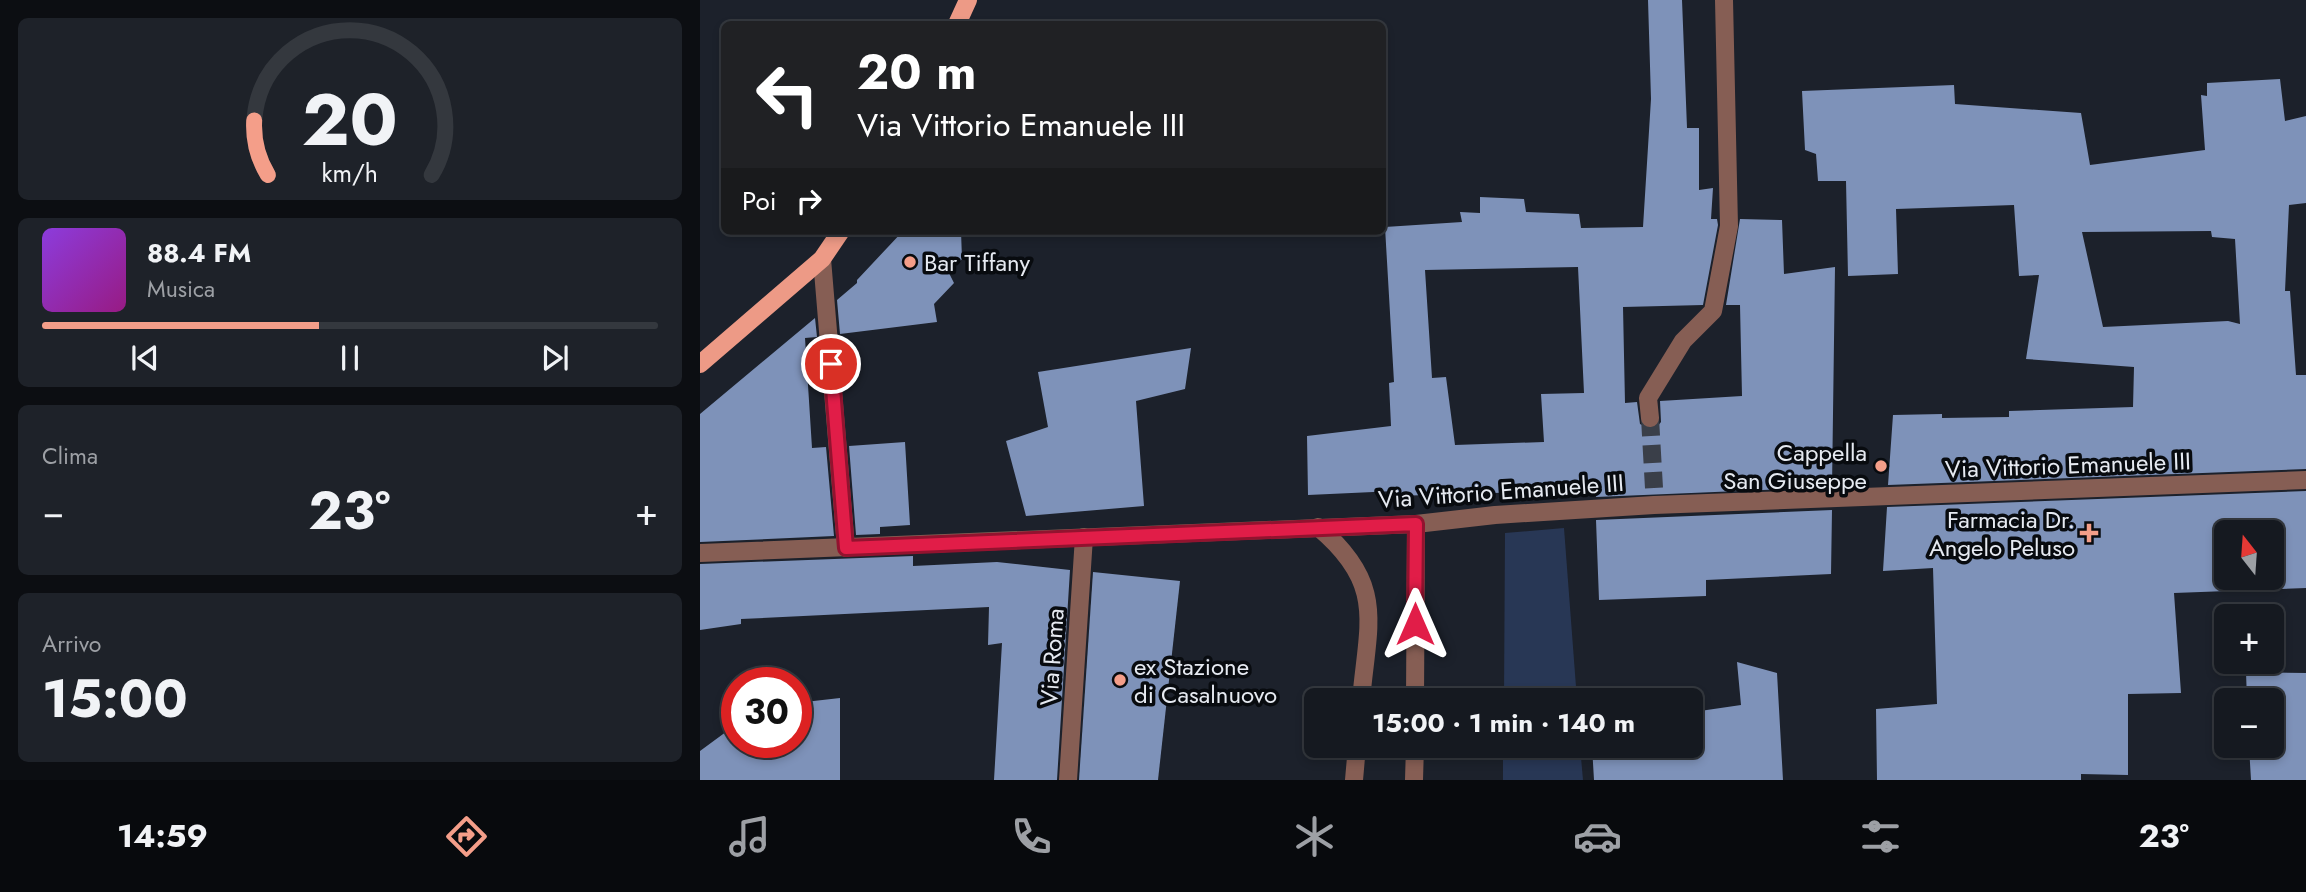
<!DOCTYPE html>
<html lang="it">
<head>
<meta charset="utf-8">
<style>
  :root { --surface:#151920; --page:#1e2229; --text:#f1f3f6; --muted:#9da0a5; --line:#34383e; --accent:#f49e89 }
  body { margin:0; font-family:Jost,sans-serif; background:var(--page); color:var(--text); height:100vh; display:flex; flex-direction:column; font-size:26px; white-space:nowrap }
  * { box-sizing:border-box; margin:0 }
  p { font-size:23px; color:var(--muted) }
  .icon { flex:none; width:38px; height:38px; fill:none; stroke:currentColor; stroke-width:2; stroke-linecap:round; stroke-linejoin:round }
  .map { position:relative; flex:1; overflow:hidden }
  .panel { display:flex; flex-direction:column; gap:18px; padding:18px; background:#0c0e12; width:700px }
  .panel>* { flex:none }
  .top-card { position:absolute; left:21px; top:21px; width:665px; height:214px; border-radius:10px; box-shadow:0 4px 10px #0003,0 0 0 2px var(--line); background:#202124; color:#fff; overflow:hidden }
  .needle { width:46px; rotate:343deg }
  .tools { position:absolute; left:1514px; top:520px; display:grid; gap:14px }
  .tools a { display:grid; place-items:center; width:70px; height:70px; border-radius:10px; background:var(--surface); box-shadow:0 4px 10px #0003,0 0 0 2px var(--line); font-size:35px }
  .speed { position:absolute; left:21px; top:667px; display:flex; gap:14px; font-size:35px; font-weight:700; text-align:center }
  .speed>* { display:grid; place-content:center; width:91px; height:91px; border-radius:50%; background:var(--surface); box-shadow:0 4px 10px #0003,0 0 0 2px var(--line); line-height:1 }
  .speed .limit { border:10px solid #d22; background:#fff; color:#111 }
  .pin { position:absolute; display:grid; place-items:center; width:60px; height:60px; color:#fff; margin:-30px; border:4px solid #fff; border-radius:50%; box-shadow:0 2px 7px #0007 }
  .me { position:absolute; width:77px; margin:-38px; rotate:0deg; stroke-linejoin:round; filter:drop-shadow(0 0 5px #0008) }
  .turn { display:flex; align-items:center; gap:24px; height:147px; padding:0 21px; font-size:32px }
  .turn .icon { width:91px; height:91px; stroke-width:2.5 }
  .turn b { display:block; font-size:49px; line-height:60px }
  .then { display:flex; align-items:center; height:66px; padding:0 21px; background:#0003; gap:14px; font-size:26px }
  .big { font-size:52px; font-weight:700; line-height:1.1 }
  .panel .widget { flex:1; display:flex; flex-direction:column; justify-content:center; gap:10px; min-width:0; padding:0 24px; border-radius:10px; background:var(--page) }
  .panel .dial { align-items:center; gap:0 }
  .dial svg { height:182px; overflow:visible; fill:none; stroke:var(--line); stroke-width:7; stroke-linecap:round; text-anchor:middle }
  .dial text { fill:var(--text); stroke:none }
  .song { display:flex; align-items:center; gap:21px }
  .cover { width:84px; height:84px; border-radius:10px; background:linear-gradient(135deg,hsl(270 70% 55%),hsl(310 70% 35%)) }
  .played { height:7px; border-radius:4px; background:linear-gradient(90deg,var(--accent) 45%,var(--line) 45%) }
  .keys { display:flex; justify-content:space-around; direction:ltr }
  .heat { display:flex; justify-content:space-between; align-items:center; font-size:38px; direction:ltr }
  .trip { position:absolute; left:604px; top:688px; width:399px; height:70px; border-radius:10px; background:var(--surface); box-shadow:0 4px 10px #0003,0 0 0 2px var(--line); font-weight:700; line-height:70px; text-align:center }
  .tabs { display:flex; height:112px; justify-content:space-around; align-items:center; background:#080a0d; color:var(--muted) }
  .tabs .icon { width:49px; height:49px }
  .tabs .active { color:var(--accent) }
  .tabs b { font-size:32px; color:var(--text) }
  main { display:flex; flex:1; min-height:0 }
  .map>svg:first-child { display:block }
  .green { fill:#283755 }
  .building { fill:#7e92b9; fill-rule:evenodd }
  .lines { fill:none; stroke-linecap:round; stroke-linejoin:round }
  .minor-tunnel { stroke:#3a3f49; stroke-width:18; stroke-dasharray:18 9; stroke-linecap:butt }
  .minor { stroke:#865e54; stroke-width:18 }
  .major { stroke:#ed9a86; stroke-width:18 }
  .route-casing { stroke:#92132f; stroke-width:18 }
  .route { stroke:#e11d48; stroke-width:12 }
  .poi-dot { fill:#f49e89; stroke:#080b0f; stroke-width:2.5 }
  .labels { text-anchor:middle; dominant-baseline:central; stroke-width:7; stroke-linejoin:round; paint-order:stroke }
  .poi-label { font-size:24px; fill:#e6eaf1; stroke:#080b0f; text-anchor:start }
  .street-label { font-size:24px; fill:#e6eaf1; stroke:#080b0f }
</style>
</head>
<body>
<main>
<section class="panel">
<div class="widget dial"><svg viewBox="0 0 100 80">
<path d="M14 69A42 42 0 1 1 86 69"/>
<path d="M14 69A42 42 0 0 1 8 45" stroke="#f49e89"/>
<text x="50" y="56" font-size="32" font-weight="700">20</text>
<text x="50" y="72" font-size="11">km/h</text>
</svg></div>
<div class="widget">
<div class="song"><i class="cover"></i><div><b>88.4 FM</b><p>Musica</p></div></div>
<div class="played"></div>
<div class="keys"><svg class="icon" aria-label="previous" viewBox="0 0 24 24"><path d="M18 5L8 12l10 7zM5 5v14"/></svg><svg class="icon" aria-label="pause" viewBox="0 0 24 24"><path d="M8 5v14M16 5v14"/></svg><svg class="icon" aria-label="next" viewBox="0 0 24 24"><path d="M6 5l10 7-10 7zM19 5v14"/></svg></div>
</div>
<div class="widget"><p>Clima</p>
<div class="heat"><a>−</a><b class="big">23°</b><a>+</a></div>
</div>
<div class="widget"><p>Arrivo</p><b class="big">15:00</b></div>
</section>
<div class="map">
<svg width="1606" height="780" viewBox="0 0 1606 780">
  <rect width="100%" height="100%" fill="#1c212b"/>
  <g class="green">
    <polygon points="864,528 877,700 804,700 805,533"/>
    <polygon points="803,746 880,746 883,780 803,780"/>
  </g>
  <g class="building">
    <path d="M948,0H982L987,128H999V190L1013,188L1011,219H1017L1018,225L1003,305L923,307L925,403L937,402L940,424L950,429L957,427L961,422L960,401L1042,396L1040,305H1026L1040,219L1082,220L1084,274L1135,267L1132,487L896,497L895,490L695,496V491L608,495L607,436L691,426L689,383L694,382L685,227L762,222L760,212L780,213V197L824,199L826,212L879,214L881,228L943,227L951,99ZM878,267L884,393L841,394L844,442L755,445L746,377L732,378L725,270Z"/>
    <path d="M1580,79L1585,121L1606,116V203L1589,205L1585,291H1590L1596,375H1606V469L1188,485L1193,415L1242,414V418L1309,417V411L1433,407L1434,367L1326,359L1339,275L1319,276L1314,205L1196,209L1198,274L1148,276L1146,181H1118L1116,154L1105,150L1102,91L1254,85L1255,104L1381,113L1390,165L1505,150L1501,95L1507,96V83ZM1511,231L1512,237L1535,239L1540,324L1528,321L1403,327L1382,232Z"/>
    <polygon points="203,231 261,231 262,259 249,273 254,283 234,304 237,322 140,334 137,300 157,283 157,280"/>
    <polygon points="115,318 117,337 105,338 112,448 126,447 134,536 0,542 0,414"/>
    <polygon points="491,348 485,389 436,401 444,506 326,516 306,441 348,427 338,372"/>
    <polygon points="205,442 210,525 180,527 180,534 156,535 149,446"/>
    <path d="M1606,491V588L1474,593L1481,693L1428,694V775L1381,774V780H1177L1176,709L1237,704L1233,568L1183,571L1187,507ZM1526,532H1572V578H1526Z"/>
    <polygon points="1132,510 1131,574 1006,580 1006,596 899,600 896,520"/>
    <polygon points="213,556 213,566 297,562 370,570 357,780 294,780 302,643 288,645 289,607 41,619 41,624 0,630 0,564"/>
    <polygon points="393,572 480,581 458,780 379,780"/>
    <polygon points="1037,662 1077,673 1083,780 894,780 892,746 1001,746 1000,711 1041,705"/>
    <polygon points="1546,672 1606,673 1606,780 1551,780 1549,746 1572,746 1572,700 1547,700"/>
    <polygon points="140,698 140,780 0,780 0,751 34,726 35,710 37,710 37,742 96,742 96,703"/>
  </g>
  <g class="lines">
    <polyline class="minor-tunnel" points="950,418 954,488"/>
    <g class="minor">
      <polyline points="122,259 146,548"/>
      <polyline points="950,418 948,398 983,341 1013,311 1029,226 1024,0"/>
      <path d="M618,527C686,584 668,622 661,700"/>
      <polyline points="0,553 716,524 795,515 954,505 1606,480"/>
      <polyline points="715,700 716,524"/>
      <polyline points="368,780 384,537"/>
      <polyline points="654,780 657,746"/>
      <polyline points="714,780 715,746"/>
    </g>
    <g class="major">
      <polyline points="257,24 268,0"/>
      <polyline points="0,364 122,259 141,231"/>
    </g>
  </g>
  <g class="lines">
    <g class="route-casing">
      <polyline id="route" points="131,364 146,548 716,524 715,624"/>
    </g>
    <use href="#route" class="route"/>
  </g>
  <g class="poi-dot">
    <circle cx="210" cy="262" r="7"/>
    <circle cx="1181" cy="466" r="7"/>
    <path d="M1385.5 522.5h7v7h7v7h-7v7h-7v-7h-7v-7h7z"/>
    <circle cx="420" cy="680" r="7"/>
  </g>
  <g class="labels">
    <g class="poi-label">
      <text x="224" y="262">Bar Tiffany</text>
      <text x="1167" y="452" text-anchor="end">Cappella<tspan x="1167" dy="28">San Giuseppe</tspan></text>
      <text x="1375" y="519" text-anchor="end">Farmacia Dr.<tspan x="1375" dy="28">Angelo Peluso</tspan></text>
      <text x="434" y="666">ex Stazione<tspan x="434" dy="28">di Casalnuovo</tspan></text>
    </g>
    <g class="street-label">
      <text transform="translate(1368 465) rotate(-2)">Via Vittorio Emanuele III</text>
      <text transform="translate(801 491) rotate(-4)">Via Vittorio Emanuele III</text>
      <text transform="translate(352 657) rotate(-86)">Via Roma</text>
    </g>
  </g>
</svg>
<div class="tools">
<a><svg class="needle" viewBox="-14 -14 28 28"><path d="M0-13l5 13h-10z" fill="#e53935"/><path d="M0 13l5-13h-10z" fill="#9da0a5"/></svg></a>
<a>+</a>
<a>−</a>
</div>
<div class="speed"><div class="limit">30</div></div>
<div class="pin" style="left:131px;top:364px;background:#d93025"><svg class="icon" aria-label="arrive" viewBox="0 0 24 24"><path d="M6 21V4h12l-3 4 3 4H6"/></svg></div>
<svg class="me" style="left:715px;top:624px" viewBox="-20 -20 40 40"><path d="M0-17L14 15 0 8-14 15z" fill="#e11d48" stroke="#fff" stroke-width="4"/></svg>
<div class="trip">15:00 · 1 min · 140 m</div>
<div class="top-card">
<div class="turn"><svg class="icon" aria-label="left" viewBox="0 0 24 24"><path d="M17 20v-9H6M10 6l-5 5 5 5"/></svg><div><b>20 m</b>Via Vittorio Emanuele III</div></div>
<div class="then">Poi<svg class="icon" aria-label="right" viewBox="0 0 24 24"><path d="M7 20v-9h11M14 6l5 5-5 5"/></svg></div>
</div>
</div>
</main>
<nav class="tabs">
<b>14:59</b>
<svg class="icon active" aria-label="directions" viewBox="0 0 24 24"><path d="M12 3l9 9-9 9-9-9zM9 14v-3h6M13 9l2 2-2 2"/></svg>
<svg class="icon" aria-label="music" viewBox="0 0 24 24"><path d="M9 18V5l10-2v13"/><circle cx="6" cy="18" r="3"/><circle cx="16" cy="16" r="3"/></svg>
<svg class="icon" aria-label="phone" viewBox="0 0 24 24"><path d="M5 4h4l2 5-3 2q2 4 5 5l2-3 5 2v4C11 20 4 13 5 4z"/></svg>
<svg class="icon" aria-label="climate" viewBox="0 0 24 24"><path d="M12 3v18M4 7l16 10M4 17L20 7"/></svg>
<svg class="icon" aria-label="car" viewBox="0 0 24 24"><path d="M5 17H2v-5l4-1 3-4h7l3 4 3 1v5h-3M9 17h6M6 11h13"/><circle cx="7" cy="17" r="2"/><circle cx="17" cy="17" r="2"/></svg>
<svg class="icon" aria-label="filters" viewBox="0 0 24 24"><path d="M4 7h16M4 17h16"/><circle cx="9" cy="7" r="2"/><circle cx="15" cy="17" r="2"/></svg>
<b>23°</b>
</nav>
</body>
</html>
